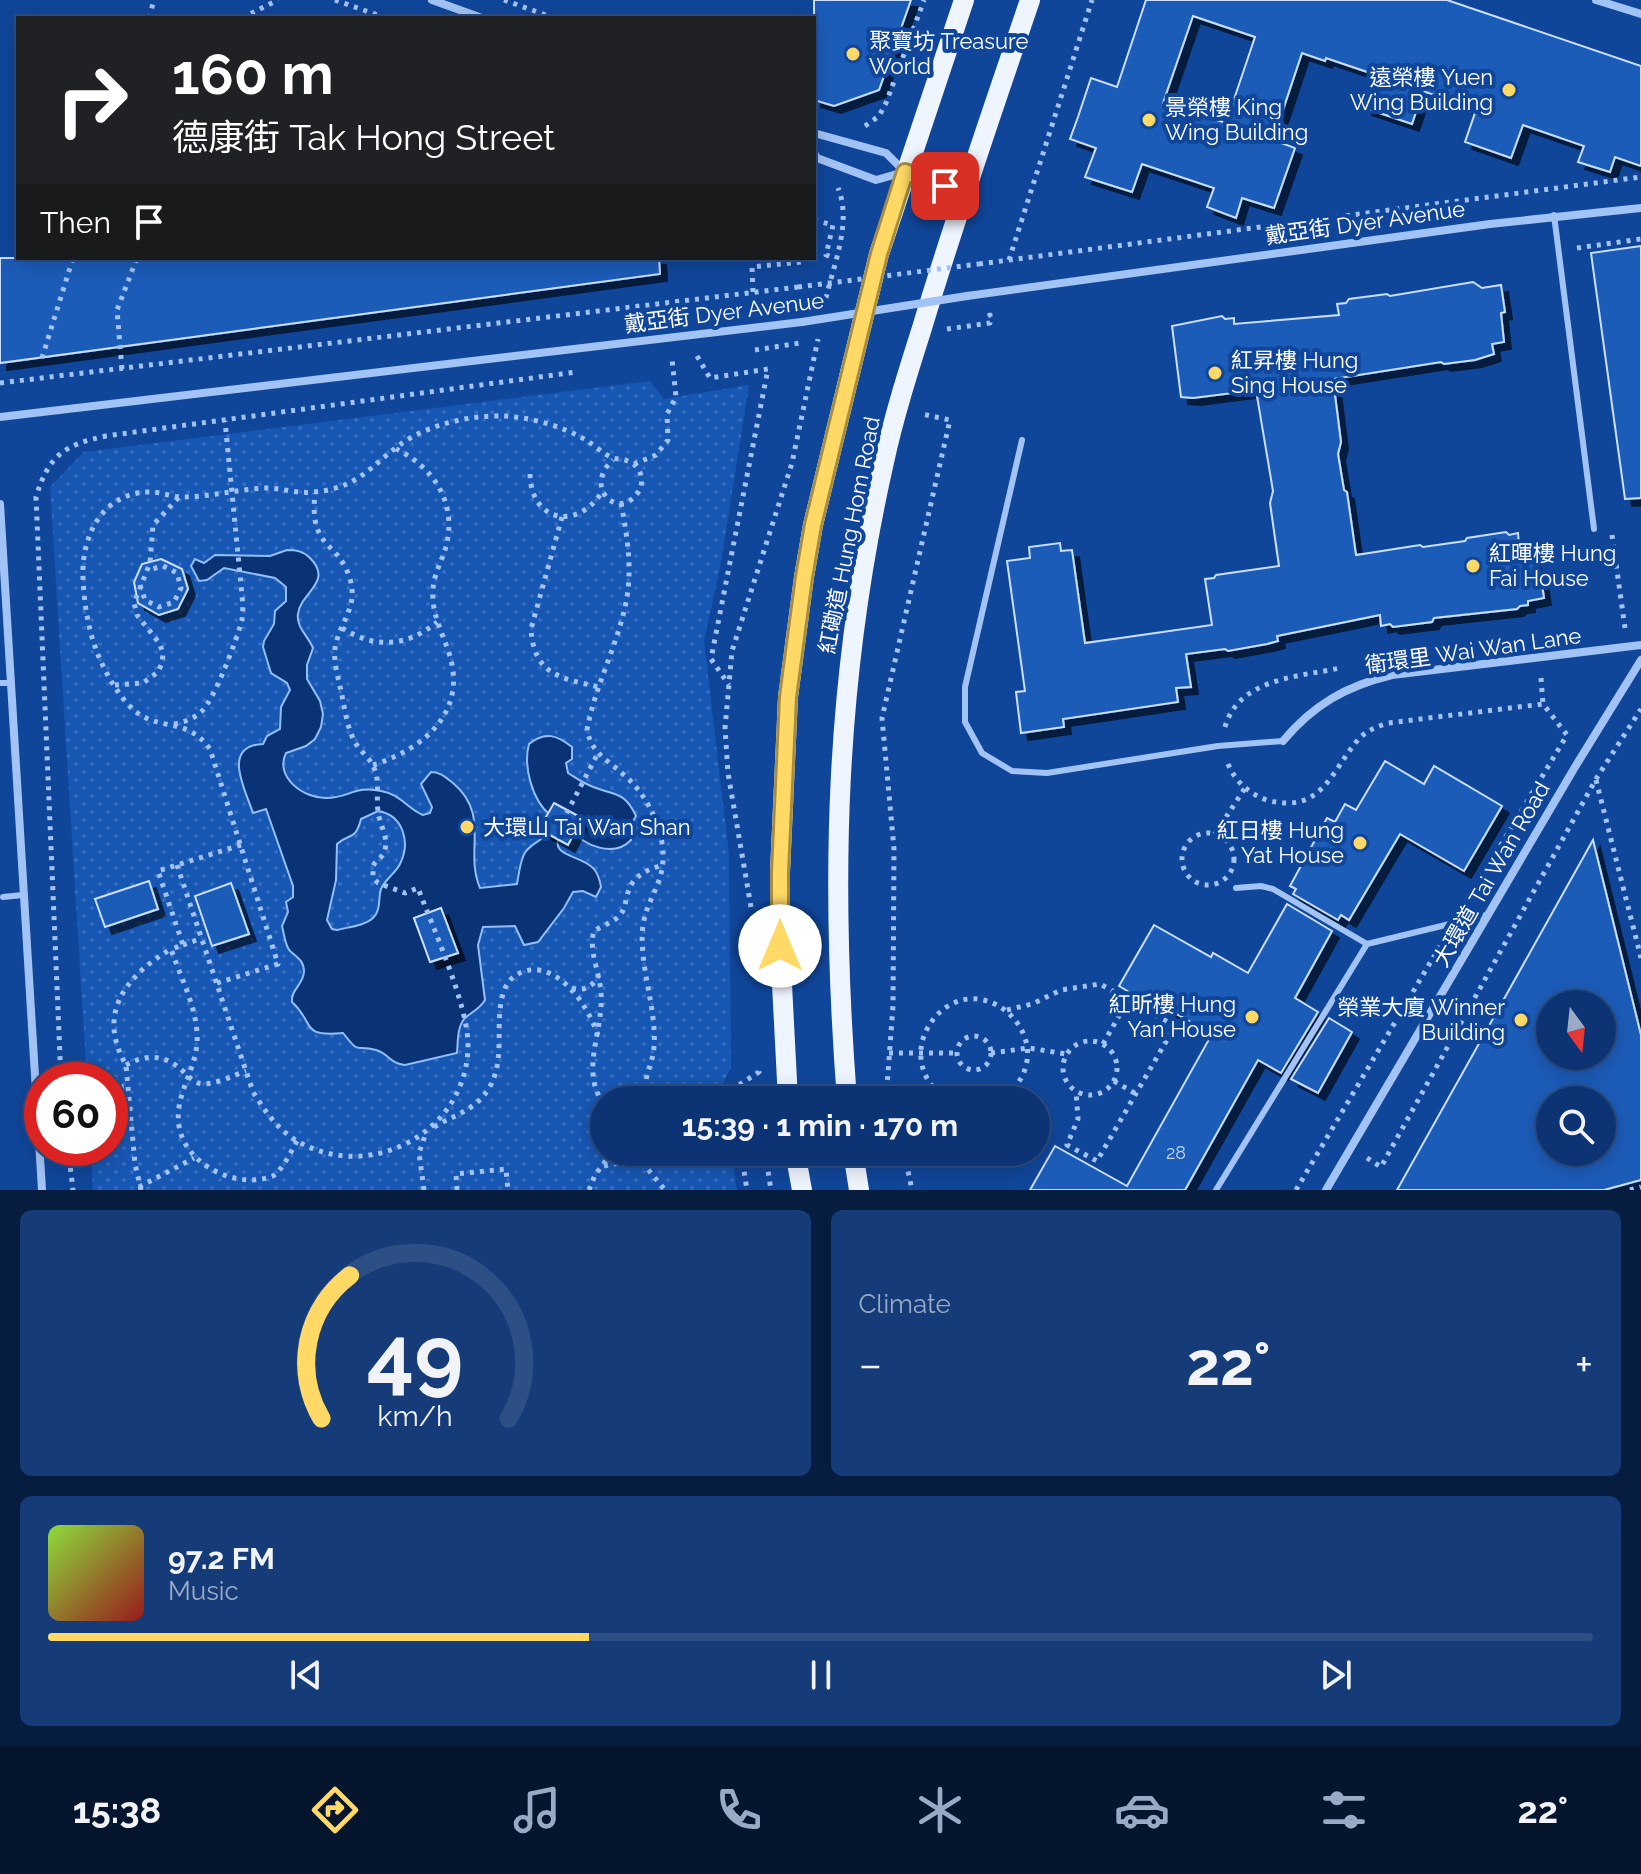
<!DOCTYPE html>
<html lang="en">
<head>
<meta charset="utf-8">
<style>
  :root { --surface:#0c3474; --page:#153c79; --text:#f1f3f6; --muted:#9aaac5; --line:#2c4f86; --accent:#ffd965 }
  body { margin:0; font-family:Raleway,"Noto Sans TC",sans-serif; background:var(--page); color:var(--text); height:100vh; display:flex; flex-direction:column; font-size:30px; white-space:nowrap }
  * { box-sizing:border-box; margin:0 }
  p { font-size:26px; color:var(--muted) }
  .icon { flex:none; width:44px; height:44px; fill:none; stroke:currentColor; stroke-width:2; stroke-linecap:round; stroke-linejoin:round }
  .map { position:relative; height:1190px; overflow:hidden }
  .side { display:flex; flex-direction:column; gap:20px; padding:20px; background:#071d40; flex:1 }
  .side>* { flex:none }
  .guide { position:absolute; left:16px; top:16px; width:800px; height:244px; border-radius:0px; box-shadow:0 4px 20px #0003,0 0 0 2px var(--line); background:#202124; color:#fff; overflow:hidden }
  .needle { width:52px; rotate:165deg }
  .buttons { position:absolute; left:1536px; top:990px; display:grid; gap:16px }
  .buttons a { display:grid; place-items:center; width:80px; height:80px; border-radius:50%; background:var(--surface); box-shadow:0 4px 20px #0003,0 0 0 2px var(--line); font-size:40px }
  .speed { position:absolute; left:24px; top:1062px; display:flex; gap:16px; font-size:40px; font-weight:700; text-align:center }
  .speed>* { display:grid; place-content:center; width:104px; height:104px; border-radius:50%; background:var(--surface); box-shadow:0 4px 20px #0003,0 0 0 2px var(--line); line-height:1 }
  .speed .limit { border:12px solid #d22; background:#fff; color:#111 }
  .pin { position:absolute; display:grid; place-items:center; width:68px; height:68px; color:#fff; margin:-34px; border-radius:16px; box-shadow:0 4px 12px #0006 }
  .me { position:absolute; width:88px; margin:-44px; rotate:0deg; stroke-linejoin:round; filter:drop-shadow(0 0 6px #0008) }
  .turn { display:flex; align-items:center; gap:28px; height:168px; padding:0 24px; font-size:36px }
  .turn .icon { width:104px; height:104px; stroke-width:2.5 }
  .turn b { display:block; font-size:56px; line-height:68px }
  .then { display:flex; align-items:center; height:76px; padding:0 24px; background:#0003; gap:16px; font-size:30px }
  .big { font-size:60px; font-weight:700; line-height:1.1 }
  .side .card { flex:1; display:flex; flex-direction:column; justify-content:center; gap:12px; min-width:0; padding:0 28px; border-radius:12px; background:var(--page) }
  .side .dial { align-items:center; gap:0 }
  .dial svg { height:208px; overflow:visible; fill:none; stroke:var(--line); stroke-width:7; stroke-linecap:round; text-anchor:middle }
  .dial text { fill:var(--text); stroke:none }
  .song { display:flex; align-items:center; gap:24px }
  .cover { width:96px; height:96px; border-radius:12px; background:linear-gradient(135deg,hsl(90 70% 55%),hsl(0 70% 35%)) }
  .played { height:8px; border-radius:4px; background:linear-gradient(90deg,var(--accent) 35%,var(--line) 35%) }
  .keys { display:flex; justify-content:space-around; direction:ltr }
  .heat { display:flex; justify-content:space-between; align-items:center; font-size:44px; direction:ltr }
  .side .tiles { flex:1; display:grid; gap:20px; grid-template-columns:1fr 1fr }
  .card:last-child { grid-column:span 2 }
  .trip { position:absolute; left:590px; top:1086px; width:460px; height:80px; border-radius:40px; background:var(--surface); box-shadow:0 4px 20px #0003,0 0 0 2px var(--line); font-weight:700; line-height:80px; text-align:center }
  .dock { display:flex; height:128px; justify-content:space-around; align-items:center; background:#05152e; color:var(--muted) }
  .dock .icon { width:56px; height:56px }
  .dock .active { color:var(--accent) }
  .dock b { font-size:36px; color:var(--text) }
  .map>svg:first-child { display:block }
  .park { fill:url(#park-dots) }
  .water { fill:#093375; stroke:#93bef8; stroke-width:2; fill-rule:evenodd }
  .building { fill:#1d5cb9; stroke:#cadffe; stroke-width:2; fill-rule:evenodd; filter:url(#shadow) }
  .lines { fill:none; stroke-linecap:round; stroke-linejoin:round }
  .path { stroke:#a2c3f5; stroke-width:5; stroke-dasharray:4 6; stroke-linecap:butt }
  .lane { stroke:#a2c3f5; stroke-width:6 }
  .street { stroke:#a2c3f5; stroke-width:8 }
  .primary { stroke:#eff5ff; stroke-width:20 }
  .path-bridge { stroke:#a2c3f5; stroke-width:5; stroke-dasharray:4 6; stroke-linecap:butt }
  .street-bridge { stroke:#a2c3f5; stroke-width:8 }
  .route-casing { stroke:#a68d42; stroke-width:20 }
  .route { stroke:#ffd965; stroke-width:14 }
  .poi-dot { fill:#ffd965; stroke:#10469a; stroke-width:3 }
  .labels { text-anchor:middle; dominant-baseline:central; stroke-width:8; stroke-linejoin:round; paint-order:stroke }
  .number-label { font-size:18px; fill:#c6d6ee }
  .poi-label { font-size:22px; fill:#fff; stroke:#10469a; text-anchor:start }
  .street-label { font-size:22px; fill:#fff; stroke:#10469a }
</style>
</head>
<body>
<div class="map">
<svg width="1641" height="1190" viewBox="0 0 1641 1190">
  <defs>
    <pattern id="park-dots" width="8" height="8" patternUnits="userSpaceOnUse" patternTransform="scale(2)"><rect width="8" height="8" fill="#1757b4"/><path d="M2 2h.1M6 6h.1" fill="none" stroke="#3a70bf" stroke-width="1.8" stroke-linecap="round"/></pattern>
    <filter id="shadow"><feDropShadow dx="7" dy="7" stdDeviation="0" flood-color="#0009"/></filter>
  </defs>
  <rect width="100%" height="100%" fill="#10469a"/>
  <polygon class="park" points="650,381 664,399 749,385 721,562 704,641 729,855 731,1068 721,1087 723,1100 604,1100 604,1152 731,1152 737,1190 93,1190 91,1148 110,1148 110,1080 87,1080 50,487 84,452"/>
  <path class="water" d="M287,550C296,550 303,551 310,558C334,582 300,593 298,614C296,627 308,636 313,648L307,665V679L320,701L323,714L321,727L315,739L306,746L286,753C274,777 304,799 327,798C348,798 356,785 381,791C400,794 408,809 423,815L430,813L432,807L421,784L431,772C440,772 445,777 453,783C491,815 464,851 480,888L517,884C519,874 520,859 526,851C541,834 550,844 550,815C532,800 523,766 529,744C545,731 557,735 572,747V759L566,763L568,773C576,778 583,783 591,786C614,796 624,790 636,816L631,825V840C614,858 584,846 571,829L560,832C548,859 580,853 594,869C598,874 600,881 601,887L596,897L583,891L573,892L564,908L538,942L524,945L515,926L483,927L478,945L485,1000C479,1010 471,1012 464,1019C457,1028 458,1043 457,1053L405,1065C390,1064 388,1053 376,1050C354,1044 361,1056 343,1033C299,1037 316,1024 292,1002C291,989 303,985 304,972C304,961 298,958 290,951C285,946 284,933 282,926L288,912L286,902L293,897V886L266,809L253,813C245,789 221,746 263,744L267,736L280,729L281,707L290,690L287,683L271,673L263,647L264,641L274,624L275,611L286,601V587L275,578L224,568L207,580L199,581L191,566L195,559L204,563L215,555L270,556ZM378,811C403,815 411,842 400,864C395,874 385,879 381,889C378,899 381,911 373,918C364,926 348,927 337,930L332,929L327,920L336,880L337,844C350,832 355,842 361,819ZM441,908L457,953L431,962L414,918Z"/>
  <g class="building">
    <polygon points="814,0 911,0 879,90 834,106 814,100"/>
    <path d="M1146,0H1447L1641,66V166L1615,157L1610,172L1578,162L1584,146L1523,125L1511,158L1465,142L1476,110L1423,91L1412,124L1365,108L1376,75L1326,58L1325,61L1302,53L1273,140L1295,148L1274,208L1242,198L1236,218L1207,207L1214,188L1142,164L1132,192L1085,177L1096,148L1070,139L1078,117L1091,78L1117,87ZM1193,16L1255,37L1226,123L1163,103Z"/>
    <polygon points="1641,246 1641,498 1625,499 1591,253"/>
    <polygon points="0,258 659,258 660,274 0,363"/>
    <polygon points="1473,282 1482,288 1501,285 1505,312 1501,313 1504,342 1492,344 1494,354 1475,360 1444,364 1441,362 1333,379 1341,442 1338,454 1344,490 1347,492 1356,555 1420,545 1423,547 1465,541 1467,538 1506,532 1509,535 1518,533 1519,544 1531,543 1536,572 1540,571 1544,598 1528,601 1528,605 1520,606 1517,609 1434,618 1432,622 1393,627 1390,624 1381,626 1380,615 1277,636 1278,641 1267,644 1228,651 1225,649 1186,654 1191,687 1176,688 1178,702 1063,719 1064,727 1021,733 1016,692 1025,691 1007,561 1030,558 1029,547 1060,543 1061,551 1072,550 1085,643 1212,625 1205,579 1214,578 1216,575 1279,566 1270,503 1273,491 1256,390 1193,398 1181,397 1172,326 1222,316 1225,319 1234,318 1234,324 1339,315 1337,304 1346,303 1349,299 1387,294 1390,296"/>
    <polygon points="161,559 182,569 188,589 178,609 159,615 138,603 134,582 142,564"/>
    <polygon points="1385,761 1424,784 1434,766 1502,806 1464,871 1400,834 1349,920 1341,915 1338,920 1293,894 1296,889 1290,886 1327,818 1335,822 1345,804 1356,810"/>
    <polygon points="554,803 582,818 568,845 539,829"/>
    <path d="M1593,840L1641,1035V1180L1604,1190H1397ZM1550,1004H1602V1056H1550ZM1550,1100H1602V1152H1550Z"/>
    <polygon points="149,881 158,909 105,927 95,899"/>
    <polygon points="231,883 249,934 212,946 195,896"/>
    <polygon points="1287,904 1332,931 1295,998 1318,1012 1281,1073 1258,1060 1185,1190 1030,1190 1055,1146 1127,1186 1212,1034 1143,995 1141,999 1119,986 1154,925 1211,957 1213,953 1248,973"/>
    <polygon points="441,908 458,953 430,962 414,918"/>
    <polygon points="1329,1018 1352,1032 1318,1093 1291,1079"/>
  </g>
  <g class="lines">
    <g class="path">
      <polyline points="335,0 386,18"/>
      <polyline points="504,0 554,18"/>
      <polyline points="149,18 154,0"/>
      <polyline points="242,18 278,0"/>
      <polyline points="865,126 879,116 886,103 924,0"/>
      <polyline points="814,220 833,225 826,255 835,258"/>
      <polyline points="1577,248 1641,239"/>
      <polyline points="1009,260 1092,0"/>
      <polyline points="979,264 1641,177"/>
      <polyline points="753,292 752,267 802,262 803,258"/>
      <path d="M826,298C834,263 852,222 838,188"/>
      <polyline points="947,329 990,323 990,315 988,316"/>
      <polyline points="697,356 710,378 768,369 711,659 729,685"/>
      <polyline points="42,358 73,258"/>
      <polyline points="122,369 117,310 137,258"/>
      <polyline points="0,383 798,287"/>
      <polyline points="634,464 656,455 668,440 667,414 676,397 672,359"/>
      <path d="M530,474C531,522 577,531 602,492"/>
      <path d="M621,503C627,535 632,565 627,597C619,643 595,685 587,730C592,754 607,759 624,775C644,792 657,817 662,843C668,881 648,894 643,925C638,965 657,1007 654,1047C652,1070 642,1072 648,1100"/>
      <path d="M562,517L531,629C534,675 560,678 599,687"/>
      <polyline points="1612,535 1625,628"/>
      <polyline points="140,585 145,600 159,607 174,602 181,588 177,573 163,566 148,570"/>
      <path d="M342,628C375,649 407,647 437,622"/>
      <polyline points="1541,678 1543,704"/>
      <polyline points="115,685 143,683 158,672 162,663 163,654 160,644 137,615 134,603 150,563 153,525 179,497"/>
      <path d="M174,724C184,722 194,719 202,711C215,698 237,639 242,620L243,606L225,421"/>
      <path d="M1225,727C1239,678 1298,677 1340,668"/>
      <path d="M1228,764C1235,781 1249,794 1267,800C1321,815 1331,772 1357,741C1365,731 1376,727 1388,723L1543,704L1567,735L1468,900"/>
      <path d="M373,765C424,749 468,712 449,653C442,632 431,612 433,589C434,572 444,558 447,542C456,501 432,466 396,449"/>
      <polyline points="1596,780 1641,958"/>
      <polyline points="562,822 597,755"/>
      <circle cx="1208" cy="859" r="26"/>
      <polyline points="1215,834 1245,788"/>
      <path d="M241,845L158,871L183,945L171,949C181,979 199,1011 197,1043C195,1072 174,1096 179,1126C185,1165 237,1190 273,1176C284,1168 290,1153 297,1141"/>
      <path d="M177,865L253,1092C265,1111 277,1129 297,1141C371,1184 468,1131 468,1045C468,1005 433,928 418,888L405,893L378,883L373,878V866C376,860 382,858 384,852C390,839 379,824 378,811C376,796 380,782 374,768C370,758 362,753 356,744C347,729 345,709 341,691C338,676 332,659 336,643C342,620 358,605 350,579C338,539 309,551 315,493"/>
      <polyline points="751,907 728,773 725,728 732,651 792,463 818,339"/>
      <polyline points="183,945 202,938"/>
      <path d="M217,983L278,964L210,749C183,712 155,737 125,701C96,664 85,625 83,578C81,538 101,494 147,492C159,491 170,497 182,497C210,497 238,489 266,488C282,488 297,494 314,492C364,488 375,458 412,437C440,422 474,415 505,416C533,418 562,426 586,440C594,445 602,453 611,457C616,460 622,458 628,461C642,466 646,484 636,495C617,519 583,487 613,460"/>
      <path d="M572,988C585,992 593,986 599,975"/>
      <polyline points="1007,1010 1032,1004 1061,990 1100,984 1175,1026 1097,1161 1067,1145 1078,1119 1076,1092"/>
      <circle cx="974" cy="1053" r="17"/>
      <circle cx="1090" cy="1068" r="27"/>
      <polyline points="1103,1044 1128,1000"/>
      <polyline points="889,1053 956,1053"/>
      <polyline points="991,1053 1029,1048 1066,1054"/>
      <path d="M126,1065C144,1055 162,1054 178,1067C185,1072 190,1080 198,1083C211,1087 234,1075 246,1071"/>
      <path d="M61,1080L36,497C49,455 64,445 106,436L576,372"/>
      <polyline points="1114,1081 1136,1094"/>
      <polyline points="110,1089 128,1086"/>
      <polyline points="733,1100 731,1090 759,1072 758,1069"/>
      <polyline points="886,1100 893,1006 894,849 882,718 950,420 922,414"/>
      <path d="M948,1100C930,1089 919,1070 921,1049C922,1037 928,1025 936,1016C986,962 1071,1048 1001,1100"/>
      <path d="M604,1104C579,1071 604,1031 601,993C600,973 588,950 594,931C603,925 615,922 621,914C625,908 625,903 627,896C631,877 645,870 663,865"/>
      <path d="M434,1127C454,1115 476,1110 489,1088C507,1058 493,1022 504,991C510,972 532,965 549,973C574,985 589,1011 598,1035"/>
      <polyline points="68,1148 73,1190"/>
      <polyline points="640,1152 645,1166 665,1190"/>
      <polyline points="741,1152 747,1190"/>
      <polyline points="765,1152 771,1190"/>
      <polyline points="904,1152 912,1190"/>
      <polyline points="1367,1158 1381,1167 1596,779 1641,709"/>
      <polyline points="604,1166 624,1162 644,1166"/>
      <polyline points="139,1187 194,1158"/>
      <path d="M141,1190L135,1164L126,1065C96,1013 126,976 171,949"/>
      <polyline points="424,1190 419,1153 426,1133"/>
      <polyline points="457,1190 456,1174 506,1169 508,1190"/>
      <polyline points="589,1190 595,1175 612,1152"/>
      <polyline points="1296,1190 1440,946"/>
      <polyline points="1630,1190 1641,1187"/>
    </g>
    <g class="lane">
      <polyline points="1554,215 1594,529"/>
      <polyline points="1022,440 965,687 965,722 982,753 1012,771 1047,773 1218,746 1283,741"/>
      <polyline points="0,683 10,683"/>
      <polyline points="1236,888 1261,886 1273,889 1367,944 1487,915"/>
      <polyline points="3,897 23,895"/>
      <polyline points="1216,1190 1367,944"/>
    </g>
    <g class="street">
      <polyline points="432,0 482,18"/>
      <polyline points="1596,0 1641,14"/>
      <polyline points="814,133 886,153 905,172 965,192"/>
      <polyline points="814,153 817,158 876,180 904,172"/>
      <polyline points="967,296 1490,224 1641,208"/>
      <polyline points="0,417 802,322"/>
      <polyline points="0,504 42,1190"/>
      <path d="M1283,741C1313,705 1346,686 1392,675L1641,645"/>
      <polyline points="1326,1190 1575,767 1641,660"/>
    </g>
    <g class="primary">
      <polyline points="788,1100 780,946 780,872 788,697 804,577 813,525 879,254 964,0"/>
      <path d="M847,1100C830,880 835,678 884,462C894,416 908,372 922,328C955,218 993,109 1030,0"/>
      <polyline points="795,1152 802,1190"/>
      <polyline points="853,1152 859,1190"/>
    </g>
    <g class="path-bridge">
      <polyline points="798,287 979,264"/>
      <polyline points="755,350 800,343"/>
    </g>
    <polyline class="street-bridge" points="802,322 967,296"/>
  </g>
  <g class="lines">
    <g class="route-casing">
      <polyline id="route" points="780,946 780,872 788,697 804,577 813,525 879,254 905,172 945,186"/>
    </g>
    <use href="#route" class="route"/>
  </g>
  <g class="poi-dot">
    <circle cx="853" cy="54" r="8"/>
    <circle cx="1509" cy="90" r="8"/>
    <circle cx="1149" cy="120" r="8"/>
    <circle cx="1215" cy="373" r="8"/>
    <circle cx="1473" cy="566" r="8"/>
    <circle cx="467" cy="827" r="8"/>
    <circle cx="1360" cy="843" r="8"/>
    <circle cx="1252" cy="1017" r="8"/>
    <circle cx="1521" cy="1020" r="8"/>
  </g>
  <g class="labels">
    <g class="number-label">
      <text x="1176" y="1152">28</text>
    </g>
    <g class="poi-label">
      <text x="869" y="41">聚寶坊 Treasure<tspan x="869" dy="25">World</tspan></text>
      <text x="1493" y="77" text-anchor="end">遠榮樓 Yuen<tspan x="1493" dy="25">Wing Building</tspan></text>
      <text x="1165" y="107">景榮樓 King<tspan x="1165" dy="25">Wing Building</tspan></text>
      <text x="1231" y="360">紅昇樓 Hung<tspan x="1231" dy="25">Sing House</tspan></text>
      <text x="1489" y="553">紅暉樓 Hung<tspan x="1489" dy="25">Fai House</tspan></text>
      <text x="483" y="827">大環山 Tai Wan Shan</text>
      <text x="1344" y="830" text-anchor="end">紅日樓 Hung<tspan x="1344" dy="25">Yat House</tspan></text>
      <text x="1236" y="1004" text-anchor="end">紅昕樓 Hung<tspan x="1236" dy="25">Yan House</tspan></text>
      <text x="1505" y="1007" text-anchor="end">榮業大廈 Winner<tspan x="1505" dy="25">Building</tspan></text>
    </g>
    <g class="street-label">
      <text transform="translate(1365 222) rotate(-8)">戴亞街 Dyer Avenue</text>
      <text transform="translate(724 312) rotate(-7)">戴亞街 Dyer Avenue</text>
      <text transform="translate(849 535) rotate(-79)">紅磡道 Hung Hom Road</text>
      <text transform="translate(1473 650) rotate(-8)">衛環里 Wai Wan Lane</text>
      <text transform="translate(1491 874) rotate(-60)">大環道 Tai Wan Road</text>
    </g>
  </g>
</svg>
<div class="buttons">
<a><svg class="needle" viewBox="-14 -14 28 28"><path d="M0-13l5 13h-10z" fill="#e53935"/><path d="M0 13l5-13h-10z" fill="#9aaac5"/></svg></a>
<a><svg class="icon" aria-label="search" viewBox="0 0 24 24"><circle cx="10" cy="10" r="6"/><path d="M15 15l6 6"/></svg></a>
</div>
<div class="speed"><div class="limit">60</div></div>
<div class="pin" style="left:945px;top:186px;background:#d93025"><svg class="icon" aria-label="arrive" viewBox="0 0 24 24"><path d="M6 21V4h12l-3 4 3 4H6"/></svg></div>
<svg class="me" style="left:780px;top:946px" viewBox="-20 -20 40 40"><circle r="19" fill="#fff"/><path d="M0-13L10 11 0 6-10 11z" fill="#ffd965"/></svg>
<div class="trip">15:39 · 1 min · 170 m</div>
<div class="guide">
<div class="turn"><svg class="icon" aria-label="right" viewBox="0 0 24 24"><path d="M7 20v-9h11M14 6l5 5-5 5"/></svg><div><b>160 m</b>德康街 Tak Hong Street</div></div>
<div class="then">Then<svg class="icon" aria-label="arrive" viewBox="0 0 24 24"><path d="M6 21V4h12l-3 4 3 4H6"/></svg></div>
</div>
</div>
<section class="side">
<div class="tiles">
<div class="card dial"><svg viewBox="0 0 100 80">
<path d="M14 69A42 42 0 1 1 86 69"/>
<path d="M14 69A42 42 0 0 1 25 14" stroke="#ffd965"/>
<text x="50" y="56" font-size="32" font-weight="700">49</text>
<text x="50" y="72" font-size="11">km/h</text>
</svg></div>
<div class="card"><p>Climate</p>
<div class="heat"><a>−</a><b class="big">22°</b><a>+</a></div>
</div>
<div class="card">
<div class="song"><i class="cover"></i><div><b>97.2 FM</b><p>Music</p></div></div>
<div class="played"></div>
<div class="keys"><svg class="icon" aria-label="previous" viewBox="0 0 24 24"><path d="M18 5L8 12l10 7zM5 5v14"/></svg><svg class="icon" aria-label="pause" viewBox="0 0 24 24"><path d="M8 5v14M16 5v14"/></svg><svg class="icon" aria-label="next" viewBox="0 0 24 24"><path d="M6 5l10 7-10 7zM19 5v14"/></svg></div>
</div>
</div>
</section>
<nav class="dock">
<b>15:38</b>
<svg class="icon active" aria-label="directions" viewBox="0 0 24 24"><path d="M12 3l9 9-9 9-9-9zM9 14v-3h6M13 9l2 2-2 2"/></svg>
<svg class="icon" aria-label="music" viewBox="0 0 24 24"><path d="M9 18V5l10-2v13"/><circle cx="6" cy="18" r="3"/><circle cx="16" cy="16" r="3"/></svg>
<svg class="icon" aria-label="phone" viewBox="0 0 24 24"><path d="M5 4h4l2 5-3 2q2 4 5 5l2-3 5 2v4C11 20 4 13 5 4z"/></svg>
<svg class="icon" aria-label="climate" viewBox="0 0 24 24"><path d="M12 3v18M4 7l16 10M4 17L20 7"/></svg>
<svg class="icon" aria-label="car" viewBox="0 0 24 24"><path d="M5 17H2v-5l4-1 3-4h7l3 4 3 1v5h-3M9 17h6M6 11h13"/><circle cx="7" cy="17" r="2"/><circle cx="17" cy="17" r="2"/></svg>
<svg class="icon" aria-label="filters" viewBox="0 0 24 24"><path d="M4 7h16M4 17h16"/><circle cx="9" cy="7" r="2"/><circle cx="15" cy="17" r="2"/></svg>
<b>22°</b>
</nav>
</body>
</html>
